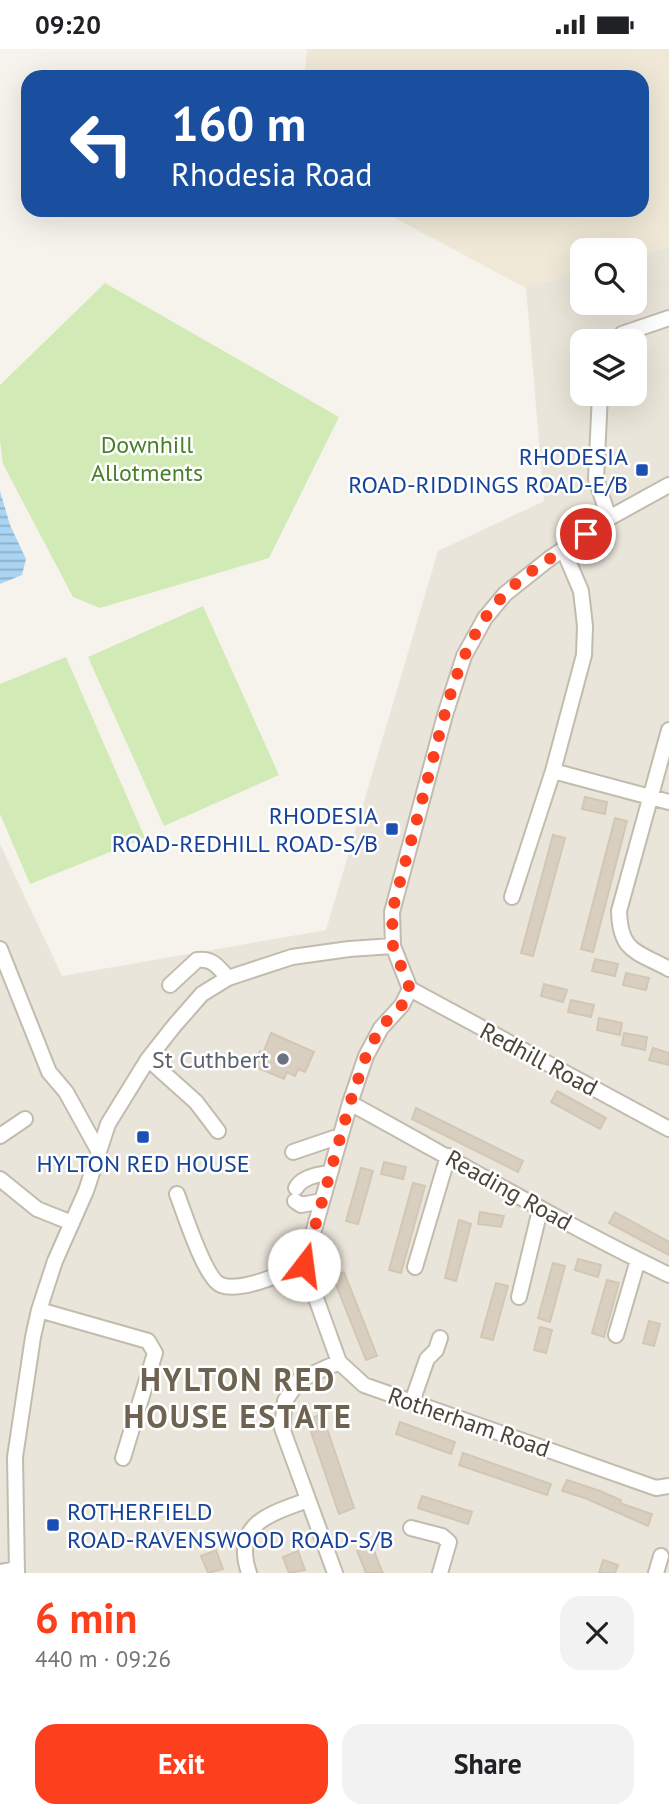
<!DOCTYPE html>
<meta charset="utf-8">
<style>
:root{--surface:#fff;--page:#f2f2f2;--text:#202124;--muted:#757577;--accent:#fc3f1d}
body{margin:0;font-family:"PT Sans",sans-serif;background:var(--page);color:var(--text);height:100vh;display:flex;flex-direction:column;font-size:26px;white-space:nowrap}
*{box-sizing:border-box;margin:0}
p{font-size:23px;color:var(--muted)}
.icon{flex:none;width:38px;height:38px;fill:none;stroke:currentColor;stroke-width:2;stroke-linecap:round;stroke-linejoin:round}
.map{position:relative;height:1524px;overflow:hidden}
.drawer{display:flex;flex-direction:column;background:var(--surface);flex:1}
.drawer>*{flex:none}
.top-card{position:absolute;left:21px;top:21px;width:628px;height:147px;border-radius:21px;box-shadow:0 7px 28px #0002;background:#1a4fa0;color:#fff;overflow:hidden}
.tools{position:absolute;left:570px;top:189px;display:grid;gap:14px}
.tools a{display:grid;place-items:center;width:77px;height:77px;border-radius:14px;background:var(--surface);box-shadow:0 7px 28px #0002;font-size:35px}
.pin{position:absolute;display:grid;place-items:center;width:60px;height:60px;color:#fff;margin:-30px;border:4px solid #fff;border-radius:50%;box-shadow:0 2px 7px #0007}
.me{position:absolute;width:77px;margin:-38px;rotate:15deg;stroke-linejoin:round;filter:drop-shadow(0 0 5px #0008)}
.turn{display:flex;align-items:center;gap:24px;height:147px;padding:0 35px;font-size:32px}
.turn .icon{width:91px;height:91px;stroke-width:2.5}
.turn b{display:block;font-size:49px;line-height:60px}
.round{display:grid;place-items:center;flex:none;width:74px;height:74px;border-radius:21px;background:var(--page)}
.summary{display:flex;align-items:center;justify-content:space-between;height:119px;padding:0 35px}
h1{font-size:42px;font-weight:700;line-height:52px;color:var(--accent)}
.button{display:flex;gap:14px;margin-top:auto;padding:14px 35px}
.button a{flex:1;height:80px;border-radius:21px;background:var(--accent);color:#fff;font-size:28px;font-weight:700;line-height:80px;text-align:center}
.button a+a{background:var(--page);color:var(--text)}
.status{display:flex;justify-content:space-between;align-items:center;height:49px;padding:0 35px;background:var(--surface);direction:ltr}
.status svg{height:19px;fill:currentColor}
.map>svg:first-child{display:block}
.residential{fill:#eae5da;fill-rule:evenodd}
.education{fill:#efe8d6}
.garden{fill:#d2eab5}
.water{fill:url(#water-rules)}
.building{fill:#d8cfc1;stroke:#d3c7b4;stroke-width:2}
.lines{fill:none;stroke-linecap:round;stroke-linejoin:round}
.minor-casing{stroke:#c2bbae;stroke-width:18}
.minor{stroke:#fff;stroke-width:14}
.route{stroke:#fc3f1d;stroke-width:12;stroke-dasharray:0 21.6}
.transit-dot{fill:#1a4fb4;stroke:#fff;stroke-width:2.5}
.worship-dot{fill:#6b7280;stroke:#fff;stroke-width:2.5}
.labels{text-anchor:middle;dominant-baseline:central;stroke-width:5;stroke-linejoin:round;paint-order:stroke}
.park-label{font-size:24px;fill:#4a7f2a;stroke:#fff}
.transit-label{font-size:24px;fill:#164399;stroke:#fff;text-anchor:end}
.worship-label{font-size:24px;fill:#5b616d;stroke:#fff;text-anchor:end}
.street-label{font-size:24px;fill:#4b4439;stroke:#fff}
.district-label{font-size:32px;font-weight:bold;letter-spacing:2px;fill:#6e6250;stroke:#fff}
</style>
<div class="status"><b>09:20</b><svg viewBox="0 0 49 12"><path d="M0 12V9h3v3zM5 12V6h3v6zM10 12V3h3v9zM15 12V0h3v12zM26 1h20v11H26zM47 4h2v5h-2z"/></svg></div>
<div class="map">
<svg width="669" height="1524" viewBox="0 0 669 1524">
<defs>
<pattern id="water-rules" width="6" height="5" patternUnits="userSpaceOnUse" patternTransform="scale(1.75)"><rect width="6" height="5" fill="#a9d4f2"/><path d="M0 2.5h6" fill="none" stroke="#8caec5"/></pattern>
</defs>
<rect width="100%" height="100%" fill="#f6f3ec"/>
<path class="residential" d="M669 198V1524H0V795L62 927 326 881 438 502 544 452 526 239 583 222V254H635V208ZM583 292H635V345H583Z"/>
<path class="education" d="M307 0H669V198L635 208V201H583V222L526 239 380 161H642V28H304Z"/>
<path class="garden" d="M105 234 339 368 269 509 100 559 73 548 3 415 0 392V336Z
M203 557 279 726 164 777 88 608Z
M66 608 145 789 30 835 0 765V635Z"/>
<path class="water" d="M0 442 10 476 26 510 22 526 0 535Z"/>
<path class="building" d="M585 748 607 753 605 765 582 760Z
M615 769 627 772 593 903 581 900Z
M553 786 565 789 533 907 521 904Z
M595 910 618 915 615 927 592 922Z
M626 924 649 929 646 941 623 936Z
M544 935 567 941 563 953 541 947Z
M571 951 594 956 591 968 568 963Z
M599 969 622 974 620 986 597 981Z
M271 984 314 1003 305 1023 298 1020 295 1027 287 1023 284 1030 253 1017 260 1002 263 1004Z
M624 984 647 988 645 1001 622 996Z
M653 999 669 1004V1016L649 1011Z
M557 1042 606 1069 600 1080 551 1053Z
M416 1059 523 1112 518 1123 412 1070Z
M384 1113 406 1118 403 1130 381 1125Z
M361 1119 373 1122 358 1175 346 1172Z
M413 1134 425 1137 401 1224 389 1221Z
M480 1163 504 1167 501 1178 478 1175Z
M615 1163 669 1193V1206L609 1174Z
M459 1171 471 1175 456 1232 445 1229Z
M578 1210 601 1216 598 1228 575 1221Z
M553 1214 565 1217 550 1273 538 1269Z
M344 1223 377 1307 366 1311 333 1228Z
M607 1231 619 1234 604 1288 592 1284Z
M496 1234 508 1237 493 1291 481 1288Z
M649 1272 660 1275 654 1297 643 1294Z
M540 1278 552 1281 546 1304 534 1301Z
M322 1365 354 1459 339 1465 307 1371Z
M400 1373 455 1393 451 1405 396 1385Z
M463 1404 551 1435 547 1446 459 1416Z
M567 1431 600 1442 621 1451 620 1454 652 1465 648 1477 585 1449 562 1442Z
M422 1447 472 1463 468 1475 418 1459Z
M372 1496 379 1515 383 1524H366L357 1502Z
M216 1501 223 1520 208 1524 201 1507Z
M298 1502 305 1521 289 1524 283 1508Z
M603 1511 618 1516 615 1524H599Z"/>
<g class="lines">
<defs>
<path id="minor" d="M617 292 622 285 669 269
M600 345 596 430 609 469
M669 681 619 862C620 903 636 902 669 920
M553 722 669 753
M512 848 553 722 584 606 585 577 581 542 564 502
M0 900 49 1023 66 1043 98 1101
M170 936 197 911C213 909 218 918 228 929
M410 940 402 956 381 979 366 1007 350 1054 304 1216 339 1313 364 1336 656 1439 669 1437
M410 940 393 897 392 863 445 666 464 607 485 569 505 545 549 510 609 469 669 436
M410 940 669 1080
M148 1010 196 1053 218 1082
M350 1054C456 1112 560 1173 669 1226
M0 1087 25 1070
M293 1103 340 1087
M0 1130 37 1160 72 1174
M296 1139C302 1128 319 1125 330 1124
M177 1145C184 1163 205 1230 221 1236 241 1244 285 1223 304 1216
M295 1152 301 1156 322 1152
M415 1218 448 1107
M519 1248 540 1161
M39 1261 148 1292 155 1304 123 1409
M616 1286 638 1211
M412 1353 427 1310 436 1301 440 1289
M411 1479 442 1487 449 1493 440 1524
M0 1523 17 1520
M17 1524 15 1408 33 1288 39 1261 55 1212 86 1142 108 1075 148 1010 174 977 202 945 228 929 292 908 349 900 393 897
M249 1524C232 1474 270 1465 308 1451
M335 1524 282 1379 285 1352 299 1331 339 1313
M656 1524 661 1507"/>
</defs>
<use href="#minor" class="minor-casing"/>
<use href="#minor" class="minor"/>
</g>
<g class="lines">
<path class="route" d="M304 1216 350 1054 366 1007 380 979 402 956 410 940 393 897 392 863C404 817 417 771 429 725 446 663 458 592 505 545 528 521 559 505 586 485"/>
</g>
<g class="transit-dot">
<rect x="635" y="414" width="14" height="14" rx="3.5"/>
<rect x="385" y="773" width="14" height="14" rx="3.5"/>
<rect x="136" y="1081" width="14" height="14" rx="3.5"/>
<rect x="46" y="1469" width="14" height="14" rx="3.5"/>
</g>
<circle class="worship-dot" cx="283" cy="1010" r="7"/>
<g class="labels">
<g class="park-label">
<text x="147" y="395">Downhill<tspan x="147" dy="28">Allotments</tspan></text>
</g>
<g class="transit-label">
<text x="628" y="407">RHODESIA<tspan x="628" dy="28">ROAD-RIDDINGS ROAD-E/B</tspan></text>
<text x="378" y="766">RHODESIA<tspan x="378" dy="28">ROAD-REDHILL ROAD-S/B</tspan></text>
<text x="143" y="1114" text-anchor="middle">HYLTON RED HOUSE</text>
<text x="67" y="1462" text-anchor="start">ROTHERFIELD<tspan x="67" dy="28">ROAD-RAVENSWOOD ROAD-S/B</tspan></text>
</g>
<g class="worship-label">
<text x="269" y="1010">St Cuthbert</text>
</g>
<g class="street-label">
<text transform="translate(539 1010) rotate(28)">Redhill Road</text>
<text transform="translate(509 1141) rotate(29)">Reading Road</text>
<text transform="translate(469 1373) rotate(19)">Rotherham Road</text>
</g>
<g class="district-label">
<text x="238" y="1330">HYLTON RED<tspan x="238" dy="37">HOUSE ESTATE</tspan></text>
</g>
</g>
</svg>
<div class="tools">
<a><svg class="icon" aria-label="search" viewBox="0 0 24 24"><circle cx="10" cy="10" r="6"/><path d="M15 15l6 6"/></svg></a>
<a><svg class="icon" aria-label="layers" viewBox="0 0 24 24"><path d="M12 4l9 5-9 5-9-5zM3 14l9 5 9-5"/></svg></a>
</div>
<div class="pin" style="left:586px;top:485px;background:#d93025"><svg class="icon" aria-label="arrive" viewBox="0 0 24 24"><path d="M6 21V4h12l-3 4 3 4H6"/></svg></div>
<svg class="me" style="left:304px;top:1216px" viewBox="-20 -20 40 40"><circle r="19" fill="#fff"/><path d="M0-13L10 11 0 6-10 11z" fill="#fc3f1d"/></svg>
<div class="top-card">
<div class="turn"><svg class="icon" aria-label="left" viewBox="0 0 24 24"><path d="M17 20v-9H6M10 6l-5 5 5 5"/></svg><div><b>160 m</b>Rhodesia Road</div></div>
</div>
</div>
<section class="drawer">
<div class="summary"><div><h1>6 min</h1><p>440 m · 09:26</p></div><a class="round"><svg class="icon" aria-label="close" viewBox="0 0 24 24"><path d="M6 6l12 12M18 6L6 18"/></svg></a></div>
<div class="button"><a>Exit</a><a>Share</a></div>
</section>
